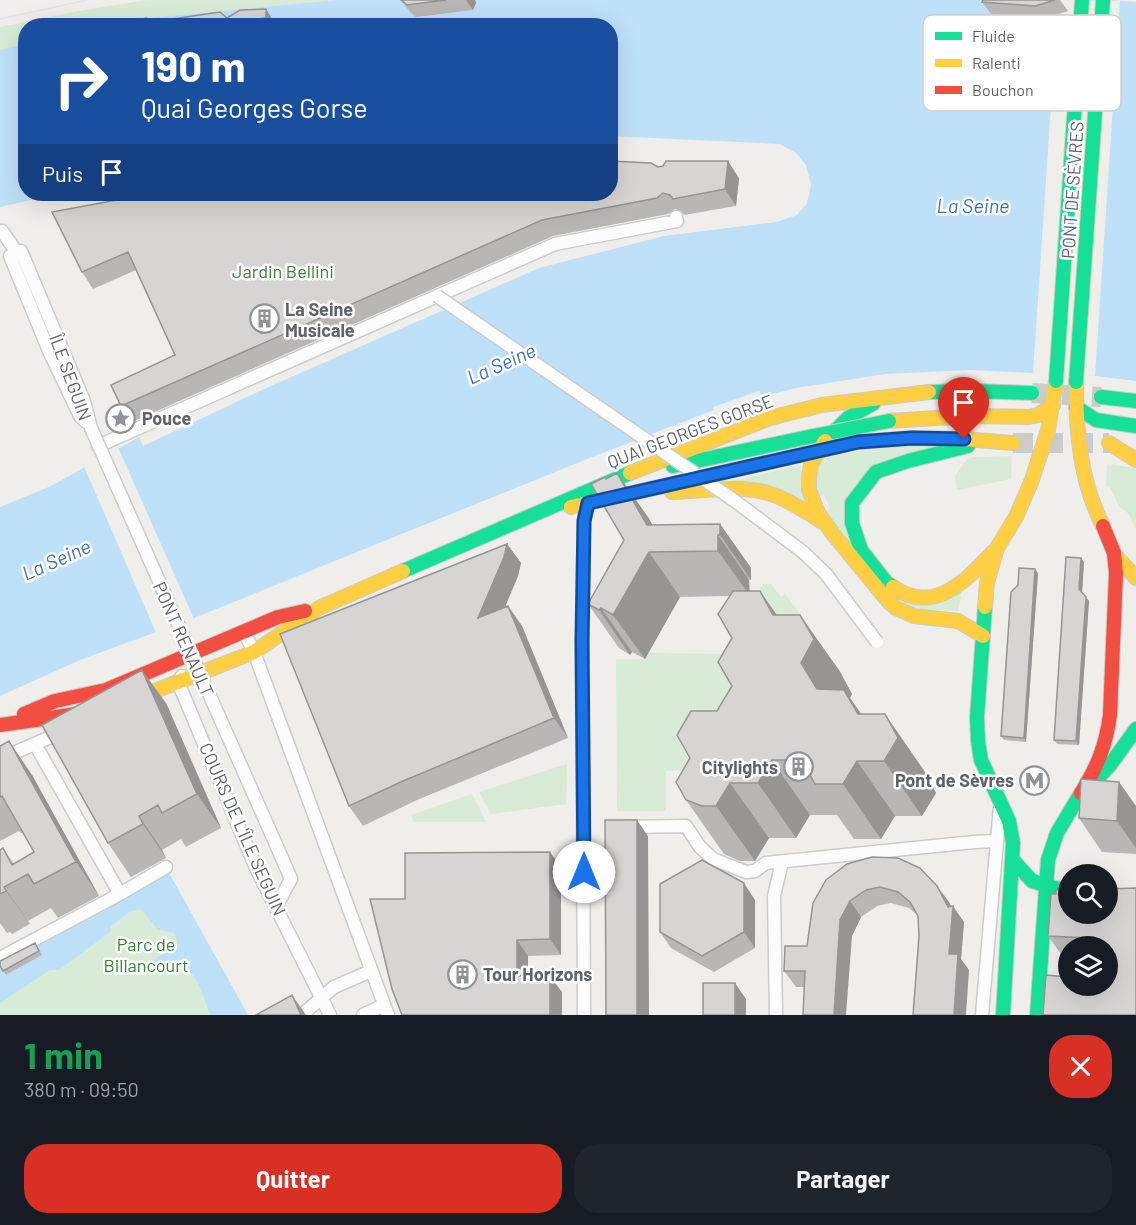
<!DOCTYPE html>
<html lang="fr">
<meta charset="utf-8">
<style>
:root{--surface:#171b24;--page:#20242c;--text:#f1f3f6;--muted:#9ea1a6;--accent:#d93025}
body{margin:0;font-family:Barlow,sans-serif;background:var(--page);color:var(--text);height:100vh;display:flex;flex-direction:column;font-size:22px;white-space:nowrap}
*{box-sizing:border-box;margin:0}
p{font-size:20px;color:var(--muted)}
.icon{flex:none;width:33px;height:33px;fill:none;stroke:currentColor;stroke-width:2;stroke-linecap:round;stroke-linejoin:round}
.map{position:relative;height:1015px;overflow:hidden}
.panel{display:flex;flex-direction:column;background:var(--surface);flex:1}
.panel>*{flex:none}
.guide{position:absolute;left:18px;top:18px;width:600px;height:183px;border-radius:24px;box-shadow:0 6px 24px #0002;background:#1a4fa0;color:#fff;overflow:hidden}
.controls{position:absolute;left:1058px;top:864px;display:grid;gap:12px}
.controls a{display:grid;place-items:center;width:60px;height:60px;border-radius:50%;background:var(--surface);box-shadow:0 6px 24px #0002;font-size:30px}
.pin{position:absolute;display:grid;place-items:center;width:51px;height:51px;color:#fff;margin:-62px -26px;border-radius:50% 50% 50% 0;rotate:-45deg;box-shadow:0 0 6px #0007}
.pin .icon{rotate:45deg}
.me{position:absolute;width:66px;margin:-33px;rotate:0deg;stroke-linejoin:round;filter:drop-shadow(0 0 4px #0008)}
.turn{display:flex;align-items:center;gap:21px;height:126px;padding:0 24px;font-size:27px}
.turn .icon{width:78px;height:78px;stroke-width:2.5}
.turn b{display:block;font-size:42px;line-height:51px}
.then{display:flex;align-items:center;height:57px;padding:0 24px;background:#0003;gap:12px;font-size:22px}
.round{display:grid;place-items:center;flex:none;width:63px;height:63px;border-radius:24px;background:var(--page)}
.summary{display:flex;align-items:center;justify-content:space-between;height:102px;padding:0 24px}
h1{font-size:36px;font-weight:700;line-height:45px;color:#1e9e55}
.button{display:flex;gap:12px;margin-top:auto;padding:12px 24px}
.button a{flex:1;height:69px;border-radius:24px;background:var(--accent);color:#fff;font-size:24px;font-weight:700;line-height:69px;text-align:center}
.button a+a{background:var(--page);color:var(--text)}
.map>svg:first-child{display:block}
.green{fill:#d8ebd6}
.water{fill:#bfe0f9}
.pier{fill:#efeeea}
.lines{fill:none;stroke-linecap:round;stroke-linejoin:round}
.primary-tunnel{stroke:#cbcbca;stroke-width:20;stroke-dasharray:20 10;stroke-linecap:butt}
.street-casing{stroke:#cbcccc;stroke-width:15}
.fast-casing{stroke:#cacacb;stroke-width:16}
.slow-casing{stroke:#cacacb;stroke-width:16}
.jam-casing{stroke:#cacacb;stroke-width:16}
.street{stroke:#fdfcfc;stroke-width:12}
.fast{stroke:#16e098;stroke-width:14}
.slow{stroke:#ffcf43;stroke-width:14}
.jam{stroke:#f24e42;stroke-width:14}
.tram{stroke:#e4e4e4;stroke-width:1.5}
.street-bridge-casing{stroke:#cbcccc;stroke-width:15;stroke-linecap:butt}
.fast-bridge-casing{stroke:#d7ceb8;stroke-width:16;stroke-linecap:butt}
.slow-bridge-casing{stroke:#d7ceb8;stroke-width:16;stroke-linecap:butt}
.street-bridge{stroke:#fdfcfc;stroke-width:12}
.fast-bridge{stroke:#16e098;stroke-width:14}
.slow-bridge{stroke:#ffcf43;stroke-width:14}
.wall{fill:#b8b7b5}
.shaded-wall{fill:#969594}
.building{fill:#d6d5d3;stroke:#969594;stroke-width:1.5}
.route-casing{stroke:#114b97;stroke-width:15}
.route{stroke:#1a73e8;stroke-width:10}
.labels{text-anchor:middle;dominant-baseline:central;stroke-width:5;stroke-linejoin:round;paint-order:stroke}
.street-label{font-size:18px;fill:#5f6368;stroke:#fff}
.park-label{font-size:18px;fill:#348238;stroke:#fff}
.poi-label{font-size:18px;font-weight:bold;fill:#5f6368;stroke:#fff;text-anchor:start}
.water-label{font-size:20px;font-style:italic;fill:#4174aa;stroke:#fff}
.key{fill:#fff;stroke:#cfd0d2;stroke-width:1.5}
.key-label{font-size:16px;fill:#5f6368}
</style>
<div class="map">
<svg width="1136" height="1015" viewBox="0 0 1136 1015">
<rect width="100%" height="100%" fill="#efeeea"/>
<path class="green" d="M147 0H337L147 18 111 25 26 26 25 44 0 50V27L79 11Z
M945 442V448C920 453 887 455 867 473 845 492 842 523 855 548 859 556 866 563 872 570 883 585 895 598 914 602 932 605 947 598 962 591L958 611C941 610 922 611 906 605 877 595 845 539 826 513L830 508 824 495 817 497 814 481 818 464 825 459 841 453Z
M1012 456 1011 479 957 490 955 476 967 459 974 457Z
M1107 464 1136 468V530L1129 514 1119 506 1111 489 1106 486Z
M801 465 806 507 720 484Z
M763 584H771L781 597 785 594 810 627 729 766 666 771V811H617L616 659H644L648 653 723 654Z
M567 764 566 804 491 814 479 792Z
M472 794 486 822H414L411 815Z
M169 873 248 1015H0V966Z"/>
<path class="water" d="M337 0H1108L1136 2V381L1095 376 970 370 885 374 796 388 761 397 759 391 713 407 714 410 592 457 194 618 80 660 0 696V507L51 486 139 437 143 446 264 389 539 268 664 236 777 222 797 215 807 203 811 185 806 165 796 153 780 144 611 136 610 26 111 25 147 18Z
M25 44 26 194H57L0 207V50Z
M169 873 248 1015H210C204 998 193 958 170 961 163 962 155 968 149 971L147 965 177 943 175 933 157 929 142 910 131 911 111 926 110 932 59 970H50L0 1003V966Z"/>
<path class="pier" d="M1058 0 1120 1 1095 376 1033 374Z
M117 445 195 621 157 635 83 464Z"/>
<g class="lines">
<path class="primary-tunnel" d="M1032 393 1101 397
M1013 443H1109"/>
<defs>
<path id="street" d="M2 231 17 253 21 251 84 401 91 428
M17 253 10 256 49 351 80 416 86 422
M98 446 555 244 677 221 676 217
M244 632 254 652 388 1015
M182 676 178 682 256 868 330 1015
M35 744 120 894
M0 759 62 732
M625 827 686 826 700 847 713 859 746 872 755 871 766 863 974 842 995 841
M276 907 291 879 278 849
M0 958 120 894 166 867
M302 1015 334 987 371 971
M363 1015 384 1005
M584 1015 582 641 584 521 588 503
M776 1015 774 896 782 862
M982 1015 1000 806"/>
<path id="fast" d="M929 392 972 391 1032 393
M1101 397 1136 401
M1076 407 1096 420 1136 426
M827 439 848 418 874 403
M673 466 813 436
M403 571 630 473
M893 587 886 582 861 550 852 523V503L876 472 908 461 968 446
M985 607 977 717 978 741 981 760 1009 821 1013 843 1003 1015
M1096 780 1110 765 1136 729
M1013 860 1032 881 1068 892
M1037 1015 1048 860 1057 833 1081 793"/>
<path id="slow" d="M1076 382C1076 431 1080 481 1103 526
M889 421 968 416 1029 417 1038 415 1053 405
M1109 443 1136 460
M811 464 809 477V490L818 513 833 534 888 601 896 608 914 616 958 621 983 636
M630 473 770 418 822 405 929 392
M672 492C704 491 740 484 771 494 789 500 805 511 821 521
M571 507 858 442 912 438 964 439 1013 443
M1115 555 1136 578
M893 587C934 616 967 580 993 552
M985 607 987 583 997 548 1016 517 1032 480 1048 430 1056 381
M132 700 254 652 319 608 403 571"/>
<path id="jam" d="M24 714 55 701 106 690 278 617 305 611
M0 725 84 713
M1081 793C1097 768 1106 745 1110 715L1116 573 1114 553 1103 526"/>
</defs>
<use href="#street" class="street-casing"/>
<use href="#fast" class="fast-casing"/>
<use href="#slow" class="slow-casing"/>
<use href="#jam" class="jam-casing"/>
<use href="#street" class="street"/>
<use href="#fast" class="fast"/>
<use href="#slow" class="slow"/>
<use href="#jam" class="jam"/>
<path class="tram" d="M0 19 87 0"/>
<defs>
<path id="street-bridge" d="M437 296 735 501 803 552 826 574 877 642
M91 428 278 849"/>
<path id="fast-bridge" d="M1056 381 1082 0
M1076 382 1103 0
M813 436 889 421"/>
<path id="slow-bridge" d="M811 464 825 441"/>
</defs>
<use href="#street-bridge" class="street-bridge-casing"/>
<use href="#fast-bridge" class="fast-bridge-casing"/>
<use href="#slow-bridge" class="slow-bridge-casing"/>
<use href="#street-bridge" class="street-bridge"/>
<use href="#fast-bridge" class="fast-bridge"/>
<use href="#slow-bridge" class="slow-bridge"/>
</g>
<path class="wall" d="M401 0H475L476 3 473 10 416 17 410 12Z
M983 0H1060L1068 11 1043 19 991 14 982 2Z
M266 9 271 17 272 26H167L227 18Z
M658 167 739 178 736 206 684 215 681 211 675 209 668 214 553 236 132 422 121 406 175 355 136 270 93 289 82 272 52 212Z
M606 479 648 517 652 525 720 524 751 568V580H749V591H760L777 615 839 670 852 694 850 698 861 714 923 769 936 793 922 816H895L881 839H854L837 815H810L796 838H769L755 861H740L724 854 686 800 717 711 732 686V638L729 596 680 597 645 659 632 652 630 655 619 648 588 604 624 540Z
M507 544 521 563 518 576 505 607 508 606 522 626 568 738 417 800 363 826 349 806Z
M1084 562 1082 593 1089 601 1079 745 1057 744 1054 740Z
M1038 573 1026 742 1004 740 1001 736 1018 585Z
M166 703 221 828 186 847 181 839 162 850 166 858 131 877 108 843Z
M0 746 32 775 99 896 58 918 51 908 28 921 30 924 12 934 10 932 7 933 0 923V850L3 848 14 864 34 852 23 832 21 833 19 831 0 841Z
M1136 806V854L1102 852 1079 818Z
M550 852 561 868V955L528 956V976L562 992V1015H402L405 899Z
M847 864 949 902 951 906 964 922 961 959 969 970 919 936 918 916 917 915 909 908 891 903 877 906 861 917 852 936 804 987H796L784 971 807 946Z
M1136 888V1015H1043L1046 975 1068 977V986H1107V946H1068V964L1048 936 1051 894H1056V890H1068V914H1107V889Z
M755 900V948L714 972 671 948 660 932Z
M38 947 42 955 6 975 0 966Z"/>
<path class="shaded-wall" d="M466 0H475L476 3 473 10Z
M266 9 271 17 272 26 266 18Z
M146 18 151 26H142Z
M728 161 739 178 736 206 725 189Z
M617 473 648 517 668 552 647 525Z
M720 524 751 568V580L720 535Z
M718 535 749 580 750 596 718 551Z
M507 544 521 563 518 576 492 638 478 618Z
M649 552 680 597 645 659 613 615Z
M1081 558 1084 562 1082 593 1079 589Z
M1035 569 1038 573 1026 742 1024 738Z
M760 591 798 646 800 615 839 670 852 694 850 698 883 745 885 714 923 769 936 793 922 816 884 761 817 689Z
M1086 597 1089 601 1079 745 1076 741Z
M508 606 522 626 568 738 554 718Z
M601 608 632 652 630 655 599 610Z
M142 670 166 703 221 828 197 794Z
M9 741 32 775 99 896 76 862Z
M772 760 810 815 796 838 758 783Z
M857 761 895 816 881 839 843 784Z
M1119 782 1136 806V848L1117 821Z
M730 783 769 838 755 861 716 806Z
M139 816 162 850 166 858 143 824Z
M637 820 648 836 649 1015H637Z
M550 852 561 868V955L550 939Z
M744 883 755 900V948L744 932Z
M937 886 949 902 952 909 953 906 964 922 961 959 969 970 966 1015H954L949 954 948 907Z
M4 887 28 921 30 924 6 891Z
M850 901 861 917 852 936 846 1015H834L840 920Z
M517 940 528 956V992L517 976Z
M550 976 562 992V1015H550Z
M735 983 746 999V1015H735Z
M292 995 306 1015H301Z"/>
<path class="building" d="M401 0H446L407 5Z
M983 0H1055L1035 6 982 2Z
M266 9V18L198 26H167L166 20 220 12 227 18 240 10Z
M146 18 142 26H112Z
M610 161 651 163 658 167 663 166 666 161H728L725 189 673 199 670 195 663 193 657 198 542 220 121 406 111 385 175 355 128 252 82 272 52 212 149 194H610Z
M617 473 647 525 720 524V535H718V551L649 552 613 615 601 608 599 610 588 604 624 540 591 484 605 477 606 479Z
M507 544 504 557 478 618 508 606 554 718 403 781 349 806 280 634Z
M1066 557 1081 558 1079 589 1086 597 1076 741 1054 740Z
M1019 568 1035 569 1024 738 1001 736 1011 592 1018 585Z
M733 591H760L773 615H800L814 639 801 663 817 689 844 690 858 714H885L898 738 884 761H857L843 784H815L802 760H772L758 783H730L716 806H702L686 800 676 782 690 758 677 735 691 711H717L732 686 718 662 732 638 718 614Z
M142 670 197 794 162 813 158 805 139 816 143 824 108 843 42 725Z
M9 741 76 862 34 884 28 874 4 887 6 891 0 894V850L3 848 12 865 34 852 2 796 0 797V746Z
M1081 779 1119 782 1117 821 1079 818Z
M605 820H637V1015H606Z
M550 852V939L517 940V976H550V1015H402L392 989 370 899H405V853Z
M872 857 898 858 920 868 937 886 948 907 953 906 949 954H958L954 1015H913L919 936 918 916 910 902 898 892 880 887 866 890 850 901 840 920 834 1015H803L805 971H784L785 946H807L813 903 826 880 847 864Z
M702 860 744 883V932L702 956 660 932V884Z
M1136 888V1015H1043L1046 975 1068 977V986H1107V946H1090V938L1048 936 1051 894H1056V890H1068V914H1107V889Z
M35 943 39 951 3 971 0 966V961Z
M703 983H735V1015H703Z
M292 995 301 1015H256Z"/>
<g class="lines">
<defs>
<path id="route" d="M584 872 582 641 584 521 588 503 858 442 912 438 964 439"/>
</defs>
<use href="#route" class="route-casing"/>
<use href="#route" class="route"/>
</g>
<defs>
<symbol id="building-ring" viewBox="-11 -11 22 22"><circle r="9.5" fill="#fff" stroke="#919496" stroke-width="1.5"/><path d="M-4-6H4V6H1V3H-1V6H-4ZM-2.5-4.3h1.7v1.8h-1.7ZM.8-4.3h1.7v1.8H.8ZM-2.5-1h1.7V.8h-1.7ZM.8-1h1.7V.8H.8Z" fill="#919496"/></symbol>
<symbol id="sight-ring" viewBox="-11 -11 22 22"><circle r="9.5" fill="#fff" stroke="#919496" stroke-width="1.5"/><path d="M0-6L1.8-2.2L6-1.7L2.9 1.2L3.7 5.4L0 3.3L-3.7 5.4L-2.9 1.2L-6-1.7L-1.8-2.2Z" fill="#919496"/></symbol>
<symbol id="metro-ring" viewBox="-11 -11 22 22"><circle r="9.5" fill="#fff" stroke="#919496" stroke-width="1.5"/><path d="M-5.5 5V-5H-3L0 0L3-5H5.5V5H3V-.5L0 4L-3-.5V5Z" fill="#919496"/></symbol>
</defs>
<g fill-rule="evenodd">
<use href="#building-ring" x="248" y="302" width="33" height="33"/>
<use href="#sight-ring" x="104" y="402" width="33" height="33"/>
<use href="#building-ring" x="782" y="750" width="33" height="33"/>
<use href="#metro-ring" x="1018" y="764" width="33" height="33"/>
<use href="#building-ring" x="446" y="958" width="33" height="33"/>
</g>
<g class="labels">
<g class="street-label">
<text transform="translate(1072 190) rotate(-86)">PONT DE SÈVRES</text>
<text transform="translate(71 377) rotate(70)">ÎLE SEGUIN</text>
<text transform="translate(690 431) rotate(-21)">QUAI GEORGES GORSE</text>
<text transform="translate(184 639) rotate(66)">PONT RENAULT</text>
<text transform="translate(243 829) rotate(66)">COURS DE L'ÎLE SEGUIN</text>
</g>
<g class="park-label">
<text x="283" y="271">Jardin Bellini</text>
<text x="146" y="944">Parc de<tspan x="146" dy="21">Billancourt</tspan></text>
</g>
<g class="poi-label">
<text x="285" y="309">La Seine<tspan x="285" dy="21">Musicale</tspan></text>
<text x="142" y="418">Pouce</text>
<text x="778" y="767" text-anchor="end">Citylights</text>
<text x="1014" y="780" text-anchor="end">Pont de Sèvres</text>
<text x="483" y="974">Tour Horizons</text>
</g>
<g class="water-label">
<text x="973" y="205">La Seine</text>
<text transform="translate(501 363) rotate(-24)">La Seine</text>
<text transform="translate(56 559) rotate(-24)">La Seine</text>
</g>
</g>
<rect x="923" y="15" width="198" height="96" rx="9" class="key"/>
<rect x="935" y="32" width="27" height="8" fill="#16e098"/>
<rect x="935" y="59" width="27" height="8" fill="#ffcf43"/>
<rect x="935" y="86" width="27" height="8" fill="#f24e42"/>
<g class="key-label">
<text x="972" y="42">Fluide</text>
<text x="972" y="69">Ralenti</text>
<text x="972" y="96">Bouchon</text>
</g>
</svg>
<div class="controls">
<a><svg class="icon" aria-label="search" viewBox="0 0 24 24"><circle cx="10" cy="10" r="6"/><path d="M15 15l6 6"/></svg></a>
<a><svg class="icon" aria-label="layers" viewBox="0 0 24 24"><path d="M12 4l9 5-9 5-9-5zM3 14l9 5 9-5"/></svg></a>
</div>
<div class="pin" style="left:964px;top:439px;background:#d93025"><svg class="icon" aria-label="arrive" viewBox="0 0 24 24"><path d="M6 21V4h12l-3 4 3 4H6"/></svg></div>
<svg class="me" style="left:584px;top:872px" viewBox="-20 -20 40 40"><circle r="19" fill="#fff"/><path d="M0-13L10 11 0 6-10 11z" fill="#1a73e8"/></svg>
<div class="guide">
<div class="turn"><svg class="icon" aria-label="right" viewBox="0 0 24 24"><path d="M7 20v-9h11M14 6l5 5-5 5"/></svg><div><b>190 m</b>Quai Georges Gorse</div></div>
<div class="then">Puis<svg class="icon" aria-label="arrive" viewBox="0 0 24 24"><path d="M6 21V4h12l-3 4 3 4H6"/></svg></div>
</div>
</div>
<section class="panel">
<div class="summary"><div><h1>1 min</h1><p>380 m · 09:50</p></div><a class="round" style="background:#d93025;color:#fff"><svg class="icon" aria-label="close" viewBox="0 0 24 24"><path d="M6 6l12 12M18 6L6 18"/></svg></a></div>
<div class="button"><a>Quitter</a><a>Partager</a></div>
</section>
